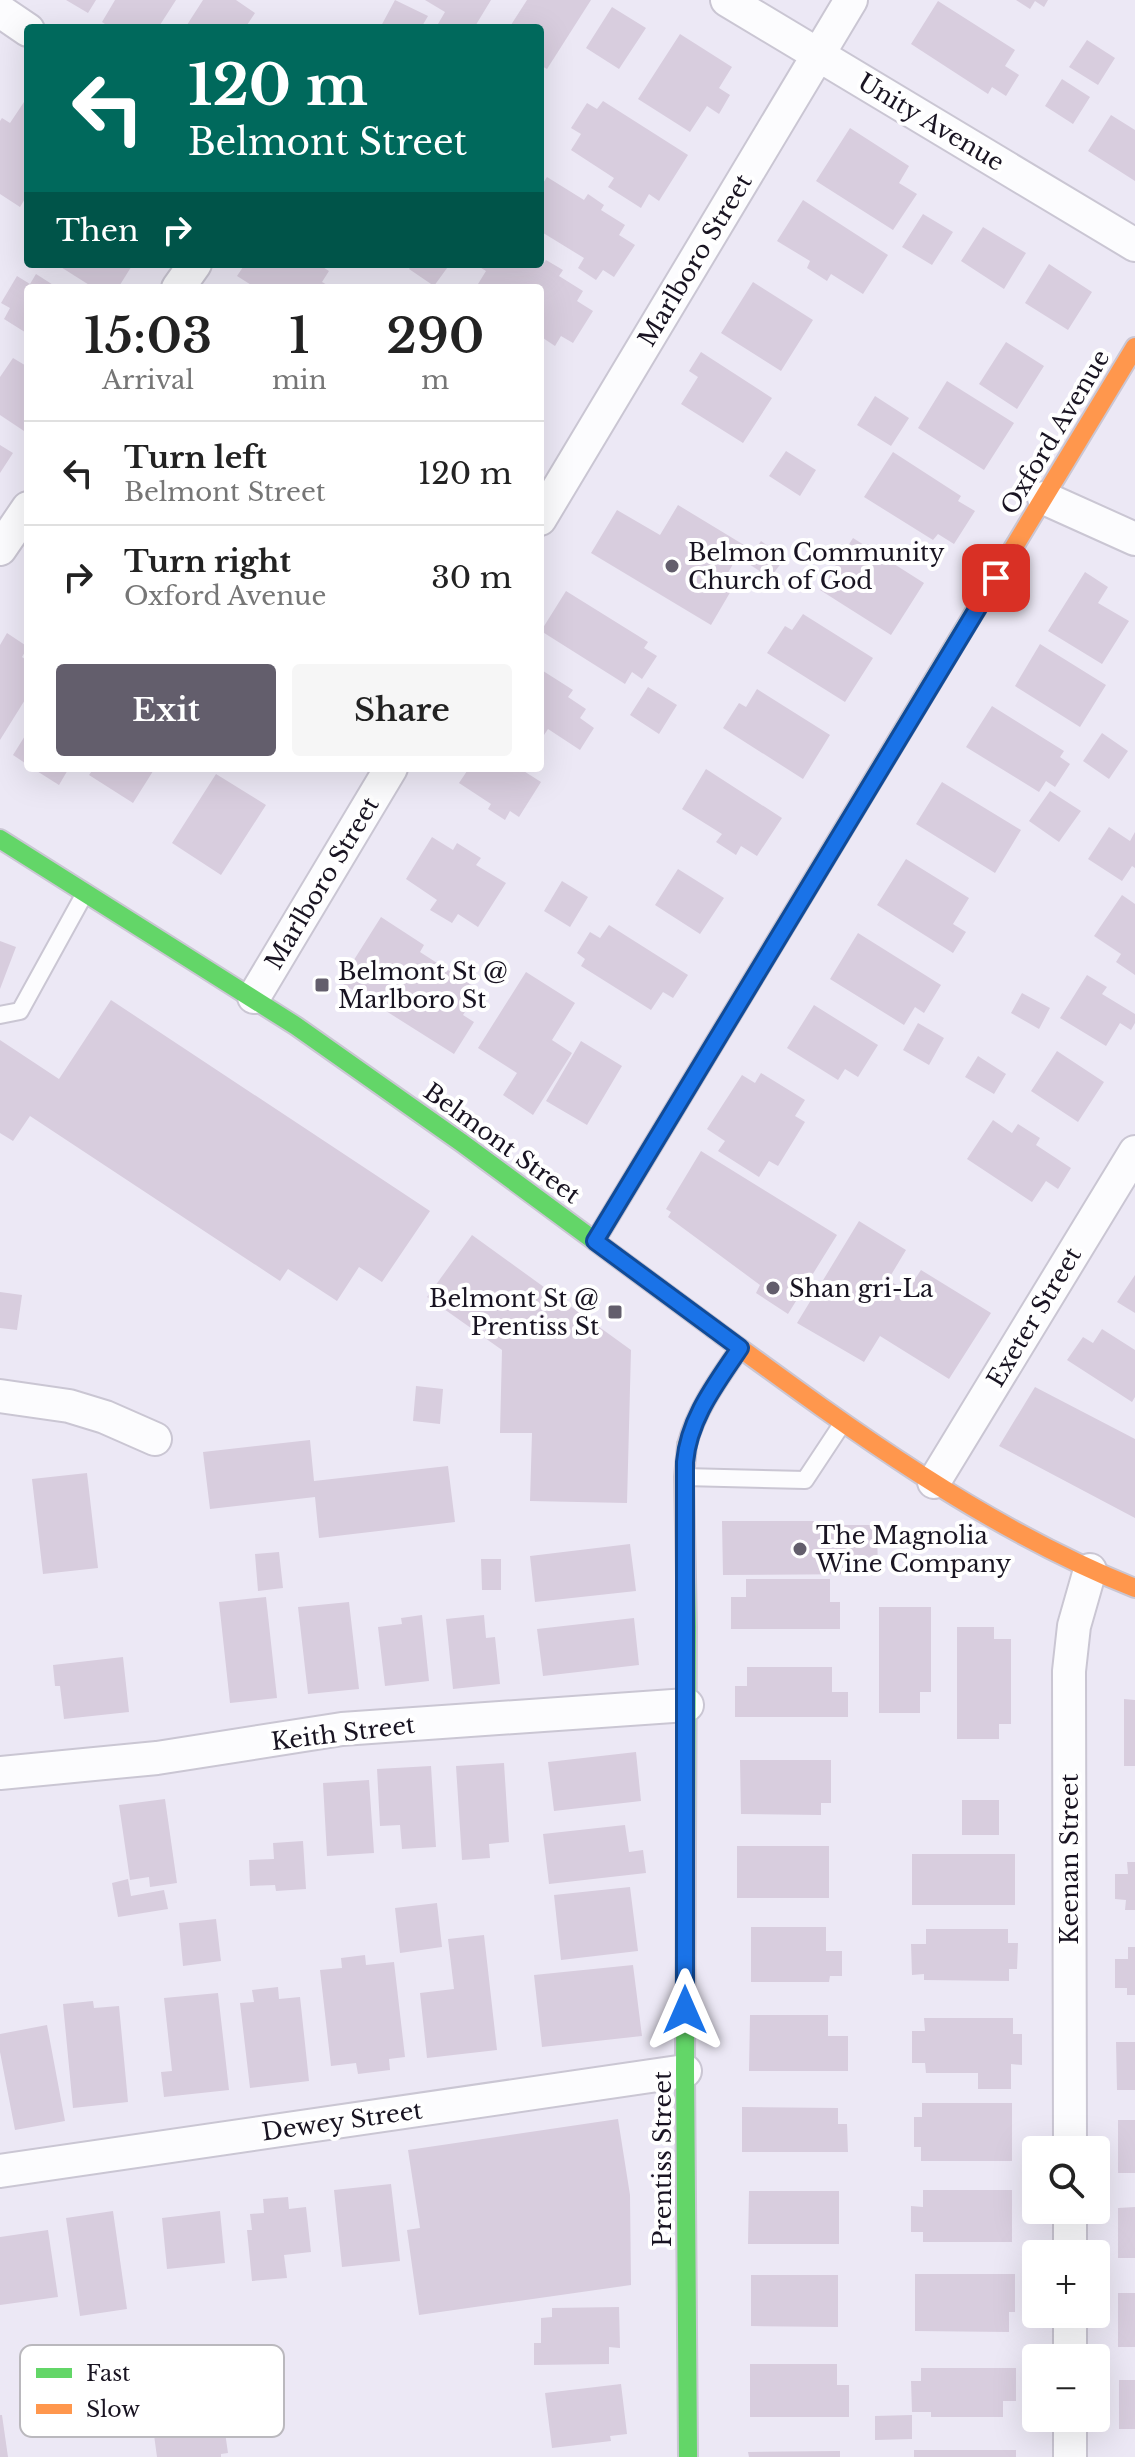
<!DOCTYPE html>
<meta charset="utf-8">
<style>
:root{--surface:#fff;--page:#f6f6f6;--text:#222;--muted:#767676;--line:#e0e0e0;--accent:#635e6c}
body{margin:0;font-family:"Libre Baskerville",serif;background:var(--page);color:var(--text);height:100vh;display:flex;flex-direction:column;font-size:30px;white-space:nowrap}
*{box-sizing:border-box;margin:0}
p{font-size:26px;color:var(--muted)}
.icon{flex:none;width:44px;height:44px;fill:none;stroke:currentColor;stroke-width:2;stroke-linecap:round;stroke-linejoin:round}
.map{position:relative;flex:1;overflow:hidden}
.sheet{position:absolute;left:24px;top:284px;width:520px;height:488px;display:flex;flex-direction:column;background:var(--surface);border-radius:8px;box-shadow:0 8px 32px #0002}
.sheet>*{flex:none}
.guide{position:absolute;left:24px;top:24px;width:520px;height:244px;border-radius:8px;box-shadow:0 8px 32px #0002;background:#00695c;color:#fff;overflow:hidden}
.buttons{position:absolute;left:1022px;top:2136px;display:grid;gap:16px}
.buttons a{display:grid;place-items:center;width:88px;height:88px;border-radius:8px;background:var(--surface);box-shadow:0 8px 32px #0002;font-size:40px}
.pin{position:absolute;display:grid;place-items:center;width:68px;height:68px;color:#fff;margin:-34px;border-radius:16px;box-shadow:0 4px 12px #0006}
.me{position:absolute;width:88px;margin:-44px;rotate:0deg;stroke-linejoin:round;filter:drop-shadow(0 0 6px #0008)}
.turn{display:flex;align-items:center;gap:28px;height:168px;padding:0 32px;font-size:36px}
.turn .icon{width:104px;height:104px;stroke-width:2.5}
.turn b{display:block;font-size:56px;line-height:68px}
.then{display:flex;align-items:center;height:76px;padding:0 32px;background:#0003;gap:16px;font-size:30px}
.eta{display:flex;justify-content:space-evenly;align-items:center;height:136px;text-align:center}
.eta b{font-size:48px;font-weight:600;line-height:56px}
.button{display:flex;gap:16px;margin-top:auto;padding:16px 32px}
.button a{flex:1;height:92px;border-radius:8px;background:var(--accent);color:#fff;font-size:32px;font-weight:600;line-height:92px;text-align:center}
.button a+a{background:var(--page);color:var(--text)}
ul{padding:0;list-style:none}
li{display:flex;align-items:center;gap:24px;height:104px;padding:0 32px;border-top:2px solid var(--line)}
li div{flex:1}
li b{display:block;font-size:30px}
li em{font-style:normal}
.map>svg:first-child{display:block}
.building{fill:#d8cdde}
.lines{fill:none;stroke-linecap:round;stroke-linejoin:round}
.lane-casing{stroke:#cac6d3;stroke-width:20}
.street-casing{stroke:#cac6d3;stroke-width:36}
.fast-casing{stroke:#cac6d3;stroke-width:22}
.slow-casing{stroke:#cac6d3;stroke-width:22}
.lane{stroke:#fcfcfe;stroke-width:16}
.street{stroke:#fcfcfe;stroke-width:32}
.fast{stroke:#63d668;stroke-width:18}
.slow{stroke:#ff974d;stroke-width:18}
.route-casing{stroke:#114b97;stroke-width:20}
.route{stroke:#1a73e8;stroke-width:14}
.poi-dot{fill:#635e6c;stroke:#fff;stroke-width:3}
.labels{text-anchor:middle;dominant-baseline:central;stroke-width:8;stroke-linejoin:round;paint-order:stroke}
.street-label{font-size:24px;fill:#191422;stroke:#fff}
.poi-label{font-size:24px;fill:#191422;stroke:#fff;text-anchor:start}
.key{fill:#fff;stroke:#bab8bd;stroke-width:2}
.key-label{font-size:22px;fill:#191422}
</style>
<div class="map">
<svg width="1135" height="2457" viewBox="0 0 1135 2457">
<rect width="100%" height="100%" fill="#ece8f5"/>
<path class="building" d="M66 0H96L88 13Z
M115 0H176L158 28H111L102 22Z
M203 0H236L255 13 245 28H185Z
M395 0 428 16 421 28H380Z
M425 0H491L474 28 464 26 462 28H444L438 24 445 12Z
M527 0H591L547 69 540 65V28H509Z
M1016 0H1048L1044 7 1035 1 1030 9Z
M938 1 1015 50 1005 66 1019 75 1006 96 992 87 988 94 911 44Z
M612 7 646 28 619 69 586 48Z
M680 34 732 67 719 88 730 95 719 114 707 106 690 132 638 99Z
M1087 40 1115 58 1098 85 1069 67Z
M1062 79 1090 97 1073 124 1045 106Z
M603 101 688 155 659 201 649 194 641 208 608 187 614 178 571 150 581 134 571 128 587 103 597 109Z
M24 102 28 104V194L20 207 0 194V121L2 118 10 123Z
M1111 115 1135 130V181L1088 151Z
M850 128 909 166 899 183 917 194 893 230 816 181Z
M547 177 584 200 588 194 604 205 601 210 625 225 619 235 635 245 614 277 603 270 596 280 578 268 584 258 540 231V188Z
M803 200 888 255 863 294 831 274 827 281 807 268 810 261 777 241Z
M923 214 953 232 932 265 902 247Z
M983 227 1026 253 1004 289 961 261Z
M546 260 563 270 559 276 583 291 577 301 593 311 573 343 561 336 555 346 540 336V288H484L478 284 486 271 478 266 480 264H539L542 266Z
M56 264H133L118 288H94Z
M245 264H318L329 271 322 282 329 286 327 288H256L237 276Z
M413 264H450L434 286 409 269Z
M1049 264 1092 292 1068 330 1025 303Z
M36 274 58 288H28V334L4 319 10 308 1 303 17 276 30 284Z
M753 282 813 320 781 371 721 333Z
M1006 342 1044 366 1017 409 979 384Z
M701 352 772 398 743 443 681 404 698 377 689 371Z
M13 358 28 367 27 433 0 415V377Z
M947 381 1014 423 984 470 918 428Z
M875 396 909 418 891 446 857 425Z
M0 445 13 453 0 473Z
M786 451 816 470 800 496 769 476Z
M893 452 961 496 958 501 975 511 954 544 938 534 933 540 864 497Z
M678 505 744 545 725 578 735 584 711 625 591 553 617 510 660 535Z
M853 538 924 583 891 635 820 590Z
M761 541 785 558 770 578 746 562Z
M1085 572 1108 587 1098 603 1129 621 1102 664 1048 631Z
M566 591 648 642 644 648 657 656 642 679 632 672 625 684 541 631Z
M803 614 873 658 845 702 767 653 785 626 792 630Z
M7 633 28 647 22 657 28 661V695L0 740V645Z
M1040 644 1106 685 1080 727 1015 686Z
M540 669 573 690 568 697 586 709 580 718 594 728 580 750 548 729 542 738 540 737Z
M648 687 677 705 659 734 630 715Z
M757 689 830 735 803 779 723 728 739 703 746 707Z
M992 706 1064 751 1060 757 1070 764 1055 787 1046 781 1039 792 966 747Z
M28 731V765L13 755Z
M1102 733 1128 751 1109 779 1083 761Z
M32 768H69L59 785Z
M94 768H155L133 803 89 775Z
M469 768H519L541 782 519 817 510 811 505 820 488 809 491 804 459 783Z
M706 769 782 818 757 856 741 846 736 855 716 842 722 834 682 809Z
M216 774 266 805 221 875 172 843Z
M942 782 1021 830 995 873 916 824Z
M1050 791 1081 811 1059 842 1029 821Z
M1109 827 1130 841 1135 832V868L1132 866 1122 881 1088 859Z
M432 837 453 850 457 843 481 858 476 865 506 883 478 927 458 914 452 923 430 910 437 900 406 879Z
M906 859 969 898 953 924 966 932 953 953 877 905Z
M678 869 724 898 700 934 655 905Z
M562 881 588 897 570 927 544 911Z
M1122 895 1135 904V975L1116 962 1121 954 1094 936Z
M381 917 424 945 420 952 479 990 463 1015 474 1022 454 1054 340 982Z
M609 925 688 975 673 998 663 992 651 1010 581 966 585 959 577 953 590 932 600 938Z
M858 933 941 985 924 1013 915 1007 904 1025 830 979Z
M0 941 16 947 0 989Z
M526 972 575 1003 552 1040 572 1053 533 1115 503 1095 517 1073 478 1048Z
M1087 975 1107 987 1102 994 1135 1014V1023L1131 1030 1120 1023 1106 1046 1060 1018Z
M1022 993 1050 1008 1039 1029 1011 1013Z
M111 1000 430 1211 382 1282 359 1267 337 1301 288 1269 280 1281 30 1116 13 1141 0 1133V1040L59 1079Z
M814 1005 878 1045 858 1077 845 1069 838 1080 787 1048Z
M918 1023 944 1038 929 1065 903 1050Z
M581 1041 622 1066 587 1125 546 1101Z
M1057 1051 1104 1082 1078 1122 1031 1091Z
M978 1056 1006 1074 994 1094 965 1077Z
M761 1073 805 1100 795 1116 805 1122 778 1166 769 1161 759 1177 718 1151 725 1141 707 1129 742 1075 755 1083Z
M993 1120 1012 1133 1018 1124 1040 1138 1036 1145 1071 1168 1058 1189 1046 1181 1032 1202 967 1159Z
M701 1151 837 1235 788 1314 756 1293 760 1285 668 1217 671 1212 666 1209Z
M859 1221 906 1250 888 1280 907 1291 921 1270 991 1313 949 1379 880 1336 864 1362 797 1323Z
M472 1235 631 1350 627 1503 530 1501 532 1433H500L502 1350 427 1297Z
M1135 1275V1313L1117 1302Z
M0 1292 22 1295 17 1330 0 1328Z
M1102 1329 1135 1350V1397L1132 1402 1067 1360 1083 1337 1093 1343Z
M416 1386 443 1389 440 1424 413 1421Z
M1035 1387 1135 1439V1518L999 1446Z
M310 1440 314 1481 448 1466 455 1522 319 1538 315 1497 210 1509 203 1452Z
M87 1473 98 1568 43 1574 32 1479Z
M722 1521H814V1525H877L878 1574 723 1575Z
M630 1544 636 1591 535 1602 530 1556Z
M279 1552 283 1588 258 1591 255 1554Z
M481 1559H501V1590H482Z
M746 1579H830V1602H840V1629H731V1597H746Z
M266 1597 277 1698 230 1703 219 1602Z
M349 1602 359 1689 308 1694 298 1607Z
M879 1607H931V1692H920V1713H879Z
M422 1615 429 1681 385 1686 378 1627 402 1624 401 1618Z
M484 1615 486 1638 495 1637 500 1684 453 1689 446 1619Z
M634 1618 639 1665 543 1676 537 1629Z
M957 1627H994V1639H1011V1724H999V1739H957Z
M123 1657 129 1712 64 1719 60 1686H55L53 1665Z
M747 1667H832V1692H848V1717H735V1686H747Z
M1124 1699 1135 1700V1766H1124Z
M636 1752 641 1801 554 1811 548 1762Z
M740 1760H831V1803H821V1815L741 1814Z
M504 1763 509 1842 489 1844 490 1858 462 1860 456 1766Z
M431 1766 436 1847 402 1849 400 1825 380 1826 377 1769Z
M369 1780 374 1853 327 1856 323 1783Z
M165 1799 177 1883 150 1887 149 1877 130 1880 119 1805Z
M962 1800H999V1835H962Z
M625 1825 629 1852 643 1850 646 1873 549 1884 543 1834Z
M303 1841 306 1889 276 1891 275 1885 250 1886 249 1860 274 1859 273 1843Z
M737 1846H829V1898H737Z
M912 1854H1015V1905H912Z
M1127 1862H1135V1910H1125L1126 1900 1115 1899V1874H1128Z
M128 1879 131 1896 164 1890 168 1909 118 1917 112 1883Z
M630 1887 638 1951 561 1960 554 1895Z
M437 1903 442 1947 400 1953 395 1908Z
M216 1919 221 1961 183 1966 179 1923Z
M751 1927H826V1951H842V1976H830L829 1982H751Z
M926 1929H1008V1943H1018L1017 1969H1009V1981L924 1980V1974L912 1975 911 1944H926Z
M484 1935 497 2050 427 2058 420 1993 454 1989 448 1939Z
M1128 1947H1135V1995H1127V1988H1115V1959H1128Z
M365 1955 366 1965 394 1962 405 2057 389 2059 390 2070 358 2074 356 2063 331 2066 320 1970 342 1968 341 1958Z
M633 1965 642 2036 542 2047 534 1975Z
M278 1987 279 1999 300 1997 309 2081 250 2088 240 2003 254 2002 252 1990Z
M218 1993 229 2090 164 2097 161 2072 172 2071 164 1998Z
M93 2001 94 2008 119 2006 128 2102 73 2108 63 2004Z
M750 2015H828V2036H848V2071H749Z
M924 2018H1013V2034H1022V2065L1011 2064V2089H978V2073H926L925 2063H912V2031H925Z
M47 2025 65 2121 15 2130 0 2052V2034Z
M1116 2042H1135V2090H1117Z
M922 2103H1012V2161H921V2147H914V2117H922Z
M742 2107 838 2108V2124H847L848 2152H742Z
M618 2119 630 2195 631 2285 419 2315 407 2230 420 2228 408 2150Z
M1118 2120H1135V2173H1118Z
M391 2184 400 2261 342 2267 334 2190Z
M923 2190H1012V2242H923V2232H911V2206L923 2207Z
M749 2191H839V2244H748Z
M288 2197 289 2209 306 2207 311 2252 284 2255 287 2278 252 2281 247 2230H252L250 2214 264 2213 263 2199Z
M1135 2207V2258H1118V2208Z
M113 2211 127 2309 80 2316 66 2218Z
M220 2211 225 2263 167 2269 162 2218Z
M48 2230 58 2297 0 2305V2237Z
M915 2274H1015V2312H1009V2332L915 2331Z
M751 2275H838V2327L751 2326Z
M1118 2293H1135V2347H1118Z
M619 2307 620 2348 609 2347V2364L534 2365V2343H541V2318L552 2317V2308Z
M750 2364H837V2385H849V2417H750Z
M921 2368H1016V2401H1003V2417H931V2412H912L911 2381H921Z
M1119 2380H1135V2429H1119Z
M621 2384 627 2434 610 2436 611 2441 552 2448 545 2393Z
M208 2389 214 2434 225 2432 228 2453 221 2454V2457H157L149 2398Z
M0 2415H2L8 2457H0Z
M912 2415V2439L875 2440V2416Z
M914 2450H1016V2457H914Z
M840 2451V2457H749L748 2452Z"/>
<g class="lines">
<defs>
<path id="lane" d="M0 1015 20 1011 85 893
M684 1477 805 1480 842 1424"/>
<path id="street" d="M727 0 1135 245
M0 11 28 30
M178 288 195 264
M1044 498 1135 539
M540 519 851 0
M0 549 28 508
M254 997 391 768
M0 1396 69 1406 105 1417 155 1439
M934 1482 1135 1152
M0 1773 157 1758 342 1729 687 1705
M1070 2150 1069 1671 1074 1626 1090 1570
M0 2171 685 2071
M1070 2210V2254
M1070 2314V2358
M1070 2418V2457"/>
<path id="fast" d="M0 839 296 1026 462 1143 714 1329
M595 1241 977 608
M687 1445 684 1477 687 1627 685 2071 688 2457"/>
<path id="slow" d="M977 608 1135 347
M714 1329C846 1426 982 1527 1135 1588
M687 1445C697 1408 719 1379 740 1348"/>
</defs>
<use href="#lane" class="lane-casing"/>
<use href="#street" class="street-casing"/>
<use href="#fast" class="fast-casing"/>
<use href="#slow" class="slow-casing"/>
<use href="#lane" class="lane"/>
<use href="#street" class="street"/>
<use href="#fast" class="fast"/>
<use href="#slow" class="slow"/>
</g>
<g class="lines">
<defs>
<path id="route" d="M685 2010V1462C689 1418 716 1384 740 1348L595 1241 996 578"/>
</defs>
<use href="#route" class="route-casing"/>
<use href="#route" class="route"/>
</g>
<g class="poi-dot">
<circle cx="672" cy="566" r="8"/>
<rect x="314" y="977" width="16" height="16" rx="4"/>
<circle cx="773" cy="1288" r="8"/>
<rect x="607" y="1304" width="16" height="16" rx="4"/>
<circle cx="800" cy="1549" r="8"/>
</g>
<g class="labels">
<g class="street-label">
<text transform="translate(931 122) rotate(31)">Unity Avenue</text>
<text transform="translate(695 260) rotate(-59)">Marlboro Street</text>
<text transform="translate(1055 432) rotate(-59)">Oxford Avenue</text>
<text transform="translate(322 883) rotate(-59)">Marlboro Street</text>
<text transform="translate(502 1143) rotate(36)">Belmont Street</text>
<text transform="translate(1034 1317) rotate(-59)">Exeter Street</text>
<text transform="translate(343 1733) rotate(-7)">Keith Street</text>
<text transform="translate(1069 1859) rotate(-90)">Keenan Street</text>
<text transform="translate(342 2121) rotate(-8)">Dewey Street</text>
<text transform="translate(662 2159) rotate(-90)">Prentiss Street</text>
</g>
<g class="poi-label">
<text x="688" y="552">Belmon Community<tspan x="688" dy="28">Church of God</tspan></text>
<text x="338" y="971">Belmont St @<tspan x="338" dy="28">Marlboro St</tspan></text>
<text x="789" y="1288">Shan gri-La</text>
<text x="599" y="1298" text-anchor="end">Belmont St @<tspan x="599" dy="28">Prentiss St</tspan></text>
<text x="816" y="1535">The Magnolia<tspan x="816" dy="28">Wine Company</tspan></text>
</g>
</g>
<rect x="20" y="2345" width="264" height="92" rx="12" class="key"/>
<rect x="36" y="2368" width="36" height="10" fill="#63d668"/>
<rect x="36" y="2404" width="36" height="10" fill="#ff974d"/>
<g class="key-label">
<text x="86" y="2381">Fast</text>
<text x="86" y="2417">Slow</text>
</g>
</svg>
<div class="buttons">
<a><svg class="icon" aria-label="search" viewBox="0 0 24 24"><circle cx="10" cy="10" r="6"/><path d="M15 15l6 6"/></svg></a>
<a>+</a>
<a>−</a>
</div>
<div class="pin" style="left:996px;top:578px;background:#d93025"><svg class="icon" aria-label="arrive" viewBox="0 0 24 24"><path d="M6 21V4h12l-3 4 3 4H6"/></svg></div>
<svg class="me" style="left:685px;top:2010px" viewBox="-20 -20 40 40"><path d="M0-17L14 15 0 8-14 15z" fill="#1a73e8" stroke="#fff" stroke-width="4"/></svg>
<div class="guide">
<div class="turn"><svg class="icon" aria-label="left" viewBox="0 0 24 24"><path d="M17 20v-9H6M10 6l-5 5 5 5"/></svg><div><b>120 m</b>Belmont Street</div></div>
<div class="then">Then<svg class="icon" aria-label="right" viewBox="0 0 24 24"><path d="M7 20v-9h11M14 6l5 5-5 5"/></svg></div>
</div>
<section class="sheet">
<div class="eta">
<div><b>15:03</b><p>Arrival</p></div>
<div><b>1</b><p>min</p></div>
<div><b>290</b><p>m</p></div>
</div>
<ul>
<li><svg class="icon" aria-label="left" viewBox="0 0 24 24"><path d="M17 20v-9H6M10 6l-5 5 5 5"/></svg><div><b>Turn left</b><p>Belmont Street</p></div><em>120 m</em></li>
<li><svg class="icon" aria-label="right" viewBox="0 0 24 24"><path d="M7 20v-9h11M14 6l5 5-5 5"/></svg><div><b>Turn right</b><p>Oxford Avenue</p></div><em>30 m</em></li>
</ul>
<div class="button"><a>Exit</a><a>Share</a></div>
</section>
</div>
